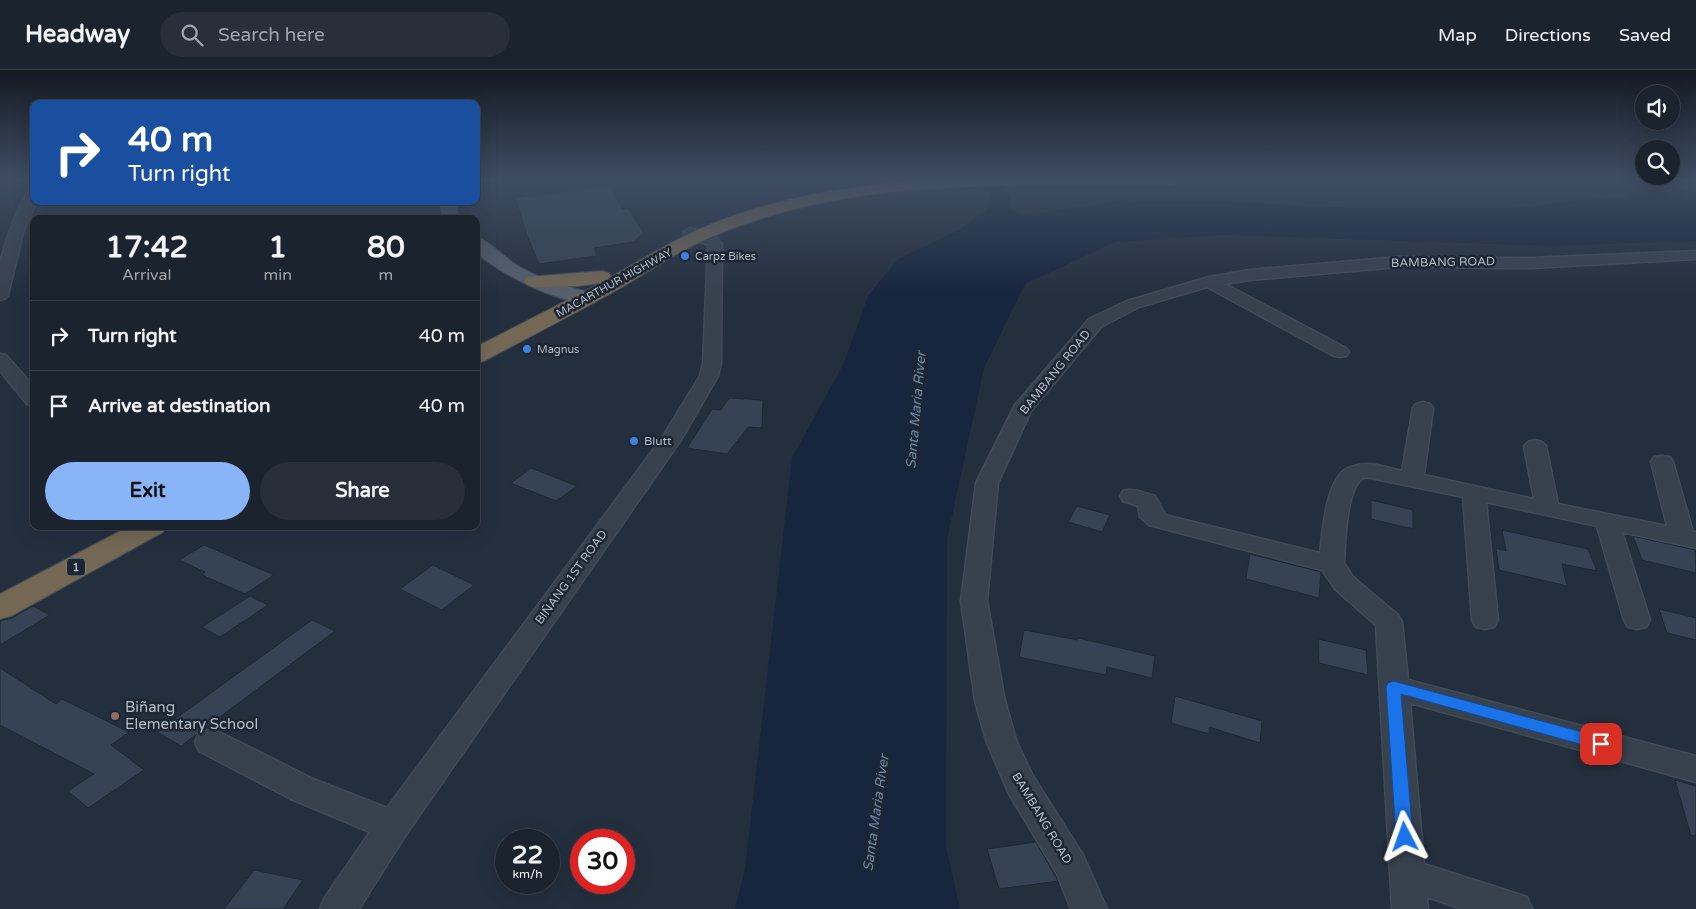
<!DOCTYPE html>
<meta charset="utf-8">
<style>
:root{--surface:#1b232e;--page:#282f3a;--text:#f1f3f6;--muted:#a0a4aa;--line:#39404a;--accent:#8ab4f8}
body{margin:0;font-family:"Varela Round",sans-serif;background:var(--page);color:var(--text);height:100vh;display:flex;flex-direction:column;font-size:19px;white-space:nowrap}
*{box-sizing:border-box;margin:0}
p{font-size:16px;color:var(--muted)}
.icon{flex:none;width:28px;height:28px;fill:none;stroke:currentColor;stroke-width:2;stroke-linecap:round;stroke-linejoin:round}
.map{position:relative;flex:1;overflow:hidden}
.sheet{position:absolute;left:30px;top:145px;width:450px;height:315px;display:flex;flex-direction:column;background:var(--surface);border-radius:10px;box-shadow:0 5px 20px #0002,0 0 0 1px var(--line)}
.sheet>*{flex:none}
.guide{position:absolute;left:30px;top:30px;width:450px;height:105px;border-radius:10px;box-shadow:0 5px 20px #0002,0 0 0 1px var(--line);background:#1a4fa0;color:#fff;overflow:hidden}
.tools{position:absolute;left:1635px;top:15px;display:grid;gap:10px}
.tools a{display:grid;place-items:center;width:45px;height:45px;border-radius:50%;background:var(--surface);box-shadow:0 5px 20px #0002,0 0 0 1px var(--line);font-size:25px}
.speed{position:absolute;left:495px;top:759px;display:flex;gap:10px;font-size:25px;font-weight:700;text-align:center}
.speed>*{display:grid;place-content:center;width:65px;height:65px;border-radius:50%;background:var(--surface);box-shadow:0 5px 20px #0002,0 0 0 1px var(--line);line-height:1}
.speed small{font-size:12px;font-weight:400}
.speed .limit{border:8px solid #d22;background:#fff;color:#111}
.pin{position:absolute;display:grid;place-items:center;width:42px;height:42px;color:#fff;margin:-21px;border-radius:10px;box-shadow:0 2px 8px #0006}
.me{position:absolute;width:55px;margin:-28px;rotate:356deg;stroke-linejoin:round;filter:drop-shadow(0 0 4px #0008)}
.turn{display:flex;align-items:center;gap:18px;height:105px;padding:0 15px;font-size:22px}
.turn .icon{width:65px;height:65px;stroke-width:2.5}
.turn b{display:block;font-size:35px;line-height:42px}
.eta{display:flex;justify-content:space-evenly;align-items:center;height:85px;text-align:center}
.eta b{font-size:30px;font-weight:700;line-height:35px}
.action{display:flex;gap:10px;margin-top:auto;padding:10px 15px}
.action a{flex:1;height:58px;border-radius:30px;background:var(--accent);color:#111;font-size:20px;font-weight:700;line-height:58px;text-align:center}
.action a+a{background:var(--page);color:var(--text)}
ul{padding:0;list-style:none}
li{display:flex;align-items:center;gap:15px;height:70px;padding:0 15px;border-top:1px solid var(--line)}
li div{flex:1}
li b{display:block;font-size:19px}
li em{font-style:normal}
header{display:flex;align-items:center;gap:30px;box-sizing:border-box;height:70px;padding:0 25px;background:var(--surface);border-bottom:1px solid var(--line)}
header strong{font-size:24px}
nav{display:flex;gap:28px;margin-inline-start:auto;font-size:18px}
.search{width:350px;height:45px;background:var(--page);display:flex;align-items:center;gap:12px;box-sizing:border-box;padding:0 18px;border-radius:28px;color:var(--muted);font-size:19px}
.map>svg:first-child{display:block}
.water{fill:#17263c}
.building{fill:#364354;stroke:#1f2835}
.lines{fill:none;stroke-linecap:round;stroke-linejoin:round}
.minor-casing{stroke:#414a57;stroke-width:3}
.major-casing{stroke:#414a57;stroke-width:2}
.highway-casing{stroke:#434c59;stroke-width:2}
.minor{fill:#38414e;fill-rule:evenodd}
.major{fill:#56606e;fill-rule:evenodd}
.highway{fill:#746855;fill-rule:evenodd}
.route{fill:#1a73e8;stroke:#114b97}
.shop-dot{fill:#3f7fe0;stroke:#1d2633;stroke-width:2}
.education-dot{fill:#8d6e63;stroke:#1d2633;stroke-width:2}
.labels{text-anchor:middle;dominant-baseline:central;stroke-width:5;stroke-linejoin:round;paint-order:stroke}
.far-poi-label{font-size:11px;fill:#b4bcc9;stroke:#1d2633;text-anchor:start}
.far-street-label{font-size:11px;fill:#b4bcc9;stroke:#1d2633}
.shield{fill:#1d2633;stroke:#878f9c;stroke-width:1}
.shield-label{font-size:11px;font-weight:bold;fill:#b4bcc9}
.street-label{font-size:12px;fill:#b4bcc9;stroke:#1d2633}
.poi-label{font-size:12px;fill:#b4bcc9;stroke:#1d2633;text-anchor:start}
.water-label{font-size:14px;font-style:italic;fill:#6d86a8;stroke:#1d2633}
.near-poi-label{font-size:15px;fill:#b4bcc9;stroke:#1d2633;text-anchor:start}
</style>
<header>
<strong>Headway</strong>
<div class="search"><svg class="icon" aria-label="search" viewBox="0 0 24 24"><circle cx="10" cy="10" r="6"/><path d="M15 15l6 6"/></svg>Search here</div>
<nav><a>Map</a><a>Directions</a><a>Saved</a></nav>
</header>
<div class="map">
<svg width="1696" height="839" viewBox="0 0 1696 839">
<rect width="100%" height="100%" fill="#242f3e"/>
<path class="water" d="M973 110H993L1011 126 1009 137 1021 146 1119 131 1229 132 1355 138H1513L1696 119V171L1550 176 1224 165 1115 172 1025 214 984 298 947 469 946 776 960 839H735L745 799 792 388 844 293 868 226 898 189 959 160 988 139 990 122Z"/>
<path class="building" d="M611 115 622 139 628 138 644 163 633 172 594 178 597 186 539 194 527 165 515 128Z
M729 328 763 330 762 358 748 357 727 384 687 378 712 339 721 340Z
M531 398 577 416 556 431 511 413Z
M1371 430 1413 440V459L1371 449Z
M1077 436 1110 445 1102 462 1068 452Z
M1502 460 1588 479 1597 501 1562 494 1567 516 1499 500 1496 478 1506 481Z
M1633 466 1695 480 1696 503 1642 490Z
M204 475 274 505 245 524 202 505 205 502 179 490Z
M1250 484 1321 502 1319 528 1246 509Z
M433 495 474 515 442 540 400 519Z
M250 526 268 535 220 567 202 557Z
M33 536 50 545 0 575V551L12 548Z
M1659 539 1696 548V570L1667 563Z
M312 550 335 561 181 676 157 662Z
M1024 560 1078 570V568L1155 586 1152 608 1107 597 1106 605 1019 587Z
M1318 569 1366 580 1368 605 1319 593Z
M0 598 56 634 62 629 129 662 111 675 144 700 88 738 68 721 94 704 0 655Z
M1175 626 1262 651 1260 673 1209 657V664L1171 653Z
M1675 710 1696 716V765L1691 766Z
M1036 772 1058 811 999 819 987 779Z
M254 800 303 810 283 839H224Z"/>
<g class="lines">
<defs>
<path id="minor" d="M34 119V131H37L24 159 8 225 6 228 0 230C0 218 0 205 0 194 3 180 20 123 34 119Z
M690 158 715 166 722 174 721 293 718 306 681 370 405 766 359 839H320L325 827 370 762 291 729 199 681 195 672 199 663 210 660 221 663 313 709 387 738 662 368 700 306 703 293 708 175 685 165 683 162Z
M1696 181V189L1532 198 1399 197 1250 210 1225 214 1346 278 1349 282 1346 286 1340 287 1334 286 1207 217 1139 237 1101 257 1031 341 998 413 987 531 1005 631 1017 673 1033 706 1083 785 1107 839H1071L1057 804 1009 724 987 673 975 631 961 531 976 413 1015 335 1089 249 1127 231 1209 207 1250 200 1399 187 1532 188Z
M0 284 6 285 34 317V336L27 334 0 301Z
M1423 332 1430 334 1433 338 1424 405 1534 429 1524 376 1528 372 1535 370 1542 372 1546 376 1558 434 1667 456 1651 392 1654 387 1662 386 1670 387 1673 392 1693 462H1696V478L1622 462 1650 550 1646 557 1637 559 1628 557 1624 550 1597 456 1486 432 1498 550 1494 557 1485 559 1476 557 1472 550 1463 427 1371 408H1363C1346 419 1345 474 1344 493L1353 507 1398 545 1402 552 1408 610 1696 686V712L1410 633 1424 794 1527 827 1532 839H1462L1427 827 1428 839H1392L1376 555 1335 519 1322 500 1149 455 1140 447 1138 436 1123 431 1120 426 1123 421C1134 418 1144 423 1155 426L1165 445 1320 483C1323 461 1325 413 1346 399 1351 396 1361 394 1368 394 1379 394 1391 399 1402 401L1413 338 1416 334Z"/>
<path id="major" d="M439 131H455L459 149H443Z
M476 167C487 169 506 189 518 196 542 210 569 217 596 224L599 228 596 232C568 239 497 203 476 182Z"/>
<path id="highway" d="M924 110H1178L1175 113 1170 115C1018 116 859 105 716 165 683 178 654 198 624 216 578 242 531 266 484 291L476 293V277L601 213 578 216 534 217 527 215 524 211 527 207 602 201 609 203 611 207C641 190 670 172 702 158 772 128 848 116 924 110Z
M130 456H167L163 462 11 546 0 549V524Z"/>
</defs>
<use href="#minor" class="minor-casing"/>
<use href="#major" class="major-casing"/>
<use href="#highway" class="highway-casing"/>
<use href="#minor" class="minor"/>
<use href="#major" class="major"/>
<use href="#highway" class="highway"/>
</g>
<linearGradient id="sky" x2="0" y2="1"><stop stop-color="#141a22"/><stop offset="0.48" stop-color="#3f4d63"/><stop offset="1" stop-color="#3f4d63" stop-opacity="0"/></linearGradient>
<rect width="1696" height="227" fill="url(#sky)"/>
<path class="route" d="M1393 611 1601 667 1607 669 1609 674 1607 678 1601 680 1401 624 1413 767 1411 773 1405 775 1399 773 1396 767 1386 617 1388 613Z"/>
<g class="shop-dot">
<circle cx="685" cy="186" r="5"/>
<circle cx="527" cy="279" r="5"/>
<circle cx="634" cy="371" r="5"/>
</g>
<circle class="education-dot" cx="115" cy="646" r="5"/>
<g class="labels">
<g class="far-poi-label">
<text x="695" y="186">Carpz Bikes</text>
<text x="537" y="279">Magnus</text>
</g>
<g class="far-street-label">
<text transform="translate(614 213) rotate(-29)">MACARTHUR HIGHWAY</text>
</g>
<rect class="shield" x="67" y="488.5" width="18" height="17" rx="4"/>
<g class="shield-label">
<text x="76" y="497">1</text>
</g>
<g class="street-label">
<text transform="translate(1443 192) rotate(-1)">BAMBANG ROAD</text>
<text transform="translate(1055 302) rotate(-51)">BAMBANG ROAD</text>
<text transform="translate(571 507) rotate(-54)">BIÑANG 1ST ROAD</text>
<text transform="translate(1042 748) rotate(59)">BAMBANG ROAD</text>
</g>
<g class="poi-label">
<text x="644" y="371">Blutt</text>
</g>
<g class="water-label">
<text transform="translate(916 340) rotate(-85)">Santa Maria River</text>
<text transform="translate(876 743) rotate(-82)">Santa Maria River</text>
</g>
<g class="near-poi-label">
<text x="125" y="637">Biñang<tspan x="125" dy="17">Elementary School</tspan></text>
</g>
</g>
</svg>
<div class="tools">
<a><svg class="icon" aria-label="sound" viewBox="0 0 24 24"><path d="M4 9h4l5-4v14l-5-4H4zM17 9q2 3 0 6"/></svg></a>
<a><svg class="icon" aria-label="search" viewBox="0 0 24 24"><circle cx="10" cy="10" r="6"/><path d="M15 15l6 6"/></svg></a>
</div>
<div class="speed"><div>22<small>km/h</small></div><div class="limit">30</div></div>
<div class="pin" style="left:1601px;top:674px;background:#d93025"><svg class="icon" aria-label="arrive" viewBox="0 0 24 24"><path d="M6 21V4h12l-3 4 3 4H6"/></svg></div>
<svg class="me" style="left:1405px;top:767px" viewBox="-20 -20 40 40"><path d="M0-17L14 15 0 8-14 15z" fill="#1a73e8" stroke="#fff" stroke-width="4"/></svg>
<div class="guide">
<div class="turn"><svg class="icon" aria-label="right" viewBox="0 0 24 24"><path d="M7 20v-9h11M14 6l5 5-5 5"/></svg><div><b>40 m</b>Turn right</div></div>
</div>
<section class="sheet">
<div class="eta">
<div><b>17:42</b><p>Arrival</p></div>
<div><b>1</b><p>min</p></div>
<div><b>80</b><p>m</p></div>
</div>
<ul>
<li><svg class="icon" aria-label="right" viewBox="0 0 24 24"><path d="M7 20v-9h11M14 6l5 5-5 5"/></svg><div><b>Turn right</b></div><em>40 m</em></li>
<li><svg class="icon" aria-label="arrive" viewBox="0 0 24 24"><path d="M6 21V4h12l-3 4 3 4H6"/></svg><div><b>Arrive at destination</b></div><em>40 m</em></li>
</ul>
<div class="action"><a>Exit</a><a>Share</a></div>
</section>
</div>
